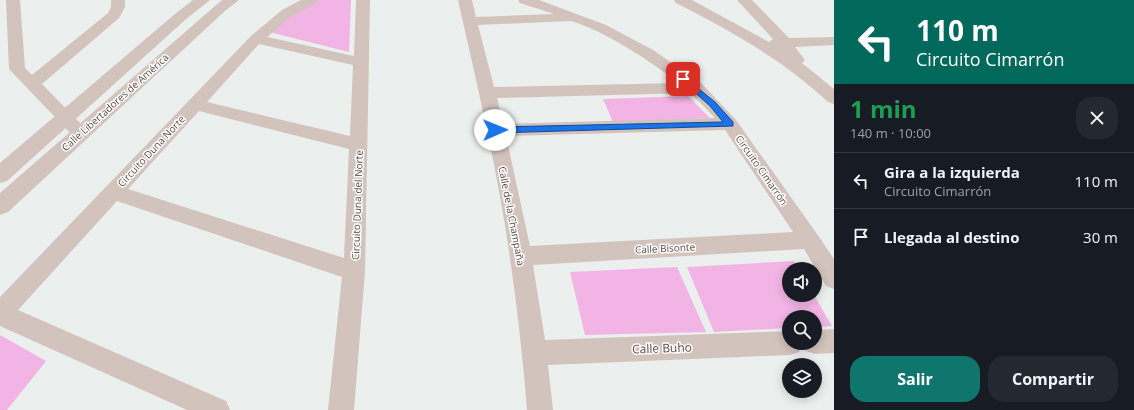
<!DOCTYPE html>
<html lang="es">
<meta charset="utf-8">
<style>
:root{--surface:#171b24;--page:#242831;--text:#f1f3f6;--muted:#9ea1a6;--line:#363941;--accent:#0f766e}
body{margin:0;font-family:"Open Sans",sans-serif;background:var(--page);color:var(--text);height:100vh;display:flex;flex-direction:column;font-size:15px;white-space:nowrap}
*{box-sizing:border-box;margin:0}
p{font-size:13px;color:var(--muted)}
.icon{flex:none;width:22px;height:22px;fill:none;stroke:currentColor;stroke-width:2;stroke-linecap:round;stroke-linejoin:round}
.map{position:relative;flex:1;overflow:hidden}
.drawer{display:flex;flex-direction:column;background:var(--surface);width:300px}
.drawer>*{flex:none}
.top-card{background:#00695c;color:#fff;overflow:hidden}
.buttons{position:absolute;left:782px;top:262px;display:grid;gap:8px}
.buttons a{display:grid;place-items:center;width:40px;height:40px;border-radius:50%;background:var(--surface);box-shadow:0 2px 10px #0003;font-size:20px}
.pin{position:absolute;display:grid;place-items:center;width:34px;height:34px;color:#fff;margin:-17px;border-radius:8px;box-shadow:0 2px 6px #0006}
.me{position:absolute;width:44px;margin:-22px;rotate:89deg;stroke-linejoin:round;filter:drop-shadow(0 0 3px #0008)}
.turn{display:flex;align-items:center;gap:14px;height:84px;padding:0 16px;font-size:18px}
.turn .icon{width:52px;height:52px;stroke-width:2.5}
.turn b{display:block;font-size:28px;line-height:34px}
.round{display:grid;place-items:center;flex:none;width:42px;height:42px;border-radius:16px;background:var(--page)}
.overview{display:flex;align-items:center;justify-content:space-between;height:68px;padding:0 16px}
h1{font-size:24px;font-weight:700;line-height:30px;color:#1e9e55}
.cta{display:flex;gap:8px;margin-top:auto;padding:8px 16px}
.cta a{flex:1;height:46px;border-radius:16px;background:var(--accent);color:#fff;font-size:16px;font-weight:700;line-height:46px;text-align:center}
.cta a+a{background:var(--page);color:var(--text)}
ul{padding:0;list-style:none}
li{display:flex;align-items:center;gap:12px;height:56px;padding:0 16px;border-top:1px solid var(--line)}
li div{flex:1}
li b{display:block;font-size:15px}
li em{font-style:normal}
main{display:flex;flex:1;min-height:0}
.map>svg:first-child{display:block}
.green{fill:#f2b4e5}
.lines{fill:none;stroke-linecap:round;stroke-linejoin:round}
.minor{fill:#d3c3bd;fill-rule:evenodd}
.tertiary{fill:#d3c3bd;fill-rule:evenodd}
.route{fill:#1a73e8;stroke:#114b97}
.labels{text-anchor:middle;dominant-baseline:central;stroke-width:3;stroke-linejoin:round;paint-order:stroke}
.street-label{font-size:10px;fill:#5b4a43;stroke:#fff}
.near-street-label{font-size:12px;fill:#5b4a43;stroke:#fff}
</style>
<main>
<div class="map">
<svg width="834" height="410" viewBox="0 0 834 410">
<rect width="100%" height="100%" fill="#ebefee"/>
<path class="green" d="M318 0H351L349 52 269 32 304 7Z
M688 96 710 118 613 122 603 99Z
M794 261 798 269H789V295H814L832 326 815 327V317H789V328L714 332 687 267Z
M677 267 706 332 585 335 570 272Z
M0 335 46 361 7 410H0Z"/>
<g class="lines">
<path class="minor" d="M6 0H20L25 68 32 75 108 13 111 7V0H125V7L119 18 42 84 86 129 89 133 86 137 80 139 74 137 9 69Z
M301 0H318L316 3 292 16 267 37 354 56 356 0H370L365 271 354 410H328L342 277 117 201 18 310 226 401 230 410H187L0 326V297L251 36 282 10ZM259 44 353 65 350 136 207 102ZM199 111 349 149 344 258 128 189Z
M458 0H472L476 17 554 14 520 3 518 0H539L606 25 653 50 702 84 736 120 817 234 834 259V289L826 286 804 249 533 265 545 340 789 331V343H802L799 352 790 355 548 365 553 410H527C522 348 515 287 505 226 493 150 475 76 458 0ZM571 21C605 31 650 61 679 83L494 87 478 25ZM691 93 715 118 503 124 497 98ZM725 130 793 232 530 246 506 136Z
M674 0H692L769 42 773 39 737 0H752L789 38 834 37V45L795 47 805 60 802 63 834 89V104L828 102C783 60 731 31 676 3Z
M834 329V353L815 354 806 351 803 343H815V330Z"/>
<path class="tertiary" d="M193 0H210L185 20 7 181 0 183V163L175 14Z
M222 0H239L226 10 8 212 0 215V193Z"/>
</g>
<path class="route" d="M683 76 715 102 733 122V126L495 133 491 130 495 127 723 122 710 106 681 80 679 79Z"/>
<g class="labels">
<g class="street-label">
<text transform="translate(115 102) rotate(-42)">Calle Libertadores de América</text>
<text transform="translate(151 151) rotate(-47)">Circuito Duna Norte</text>
<text transform="translate(762 170) rotate(55)">Circuito Cimarrón</text>
<text transform="translate(357 205) rotate(-88)">Circuito Duna del Norte</text>
<text transform="translate(512 216) rotate(79)">Calle de la Champaña</text>
<text transform="translate(665 248) rotate(-3)">Calle Bisonte</text>
</g>
<g class="near-street-label">
<text transform="translate(662 348) rotate(-2)">Calle Buho</text>
</g>
</g>
</svg>
<div class="buttons">
<a><svg class="icon" aria-label="sound" viewBox="0 0 24 24"><path d="M4 9h4l5-4v14l-5-4H4zM17 9q2 3 0 6"/></svg></a>
<a><svg class="icon" aria-label="search" viewBox="0 0 24 24"><circle cx="10" cy="10" r="6"/><path d="M15 15l6 6"/></svg></a>
<a><svg class="icon" aria-label="layers" viewBox="0 0 24 24"><path d="M12 4l9 5-9 5-9-5zM3 14l9 5 9-5"/></svg></a>
</div>
<div class="pin" style="left:683px;top:79px;background:#d93025"><svg class="icon" aria-label="arrive" viewBox="0 0 24 24"><path d="M6 21V4h12l-3 4 3 4H6"/></svg></div>
<svg class="me" style="left:495px;top:130px" viewBox="-20 -20 40 40"><circle r="19" fill="#fff"/><path d="M0-13L10 11 0 6-10 11z" fill="#1a73e8"/></svg>
</div>
<section class="drawer">
<div class="top-card">
<div class="turn"><svg class="icon" aria-label="left" viewBox="0 0 24 24"><path d="M17 20v-9H6M10 6l-5 5 5 5"/></svg><div><b>110 m</b>Circuito Cimarrón</div></div>
</div>
<div class="overview"><div><h1>1 min</h1><p>140 m · 10:00</p></div><a class="round"><svg class="icon" aria-label="close" viewBox="0 0 24 24"><path d="M6 6l12 12M18 6L6 18"/></svg></a></div>
<ul>
<li><svg class="icon" aria-label="left" viewBox="0 0 24 24"><path d="M17 20v-9H6M10 6l-5 5 5 5"/></svg><div><b>Gira a la izquierda</b><p>Circuito Cimarrón</p></div><em>110 m</em></li>
<li><svg class="icon" aria-label="arrive" viewBox="0 0 24 24"><path d="M6 21V4h12l-3 4 3 4H6"/></svg><div><b>Llegada al destino</b></div><em>30 m</em></li>
</ul>
<div class="cta"><a>Salir</a><a>Compartir</a></div>
</section>
</main>
